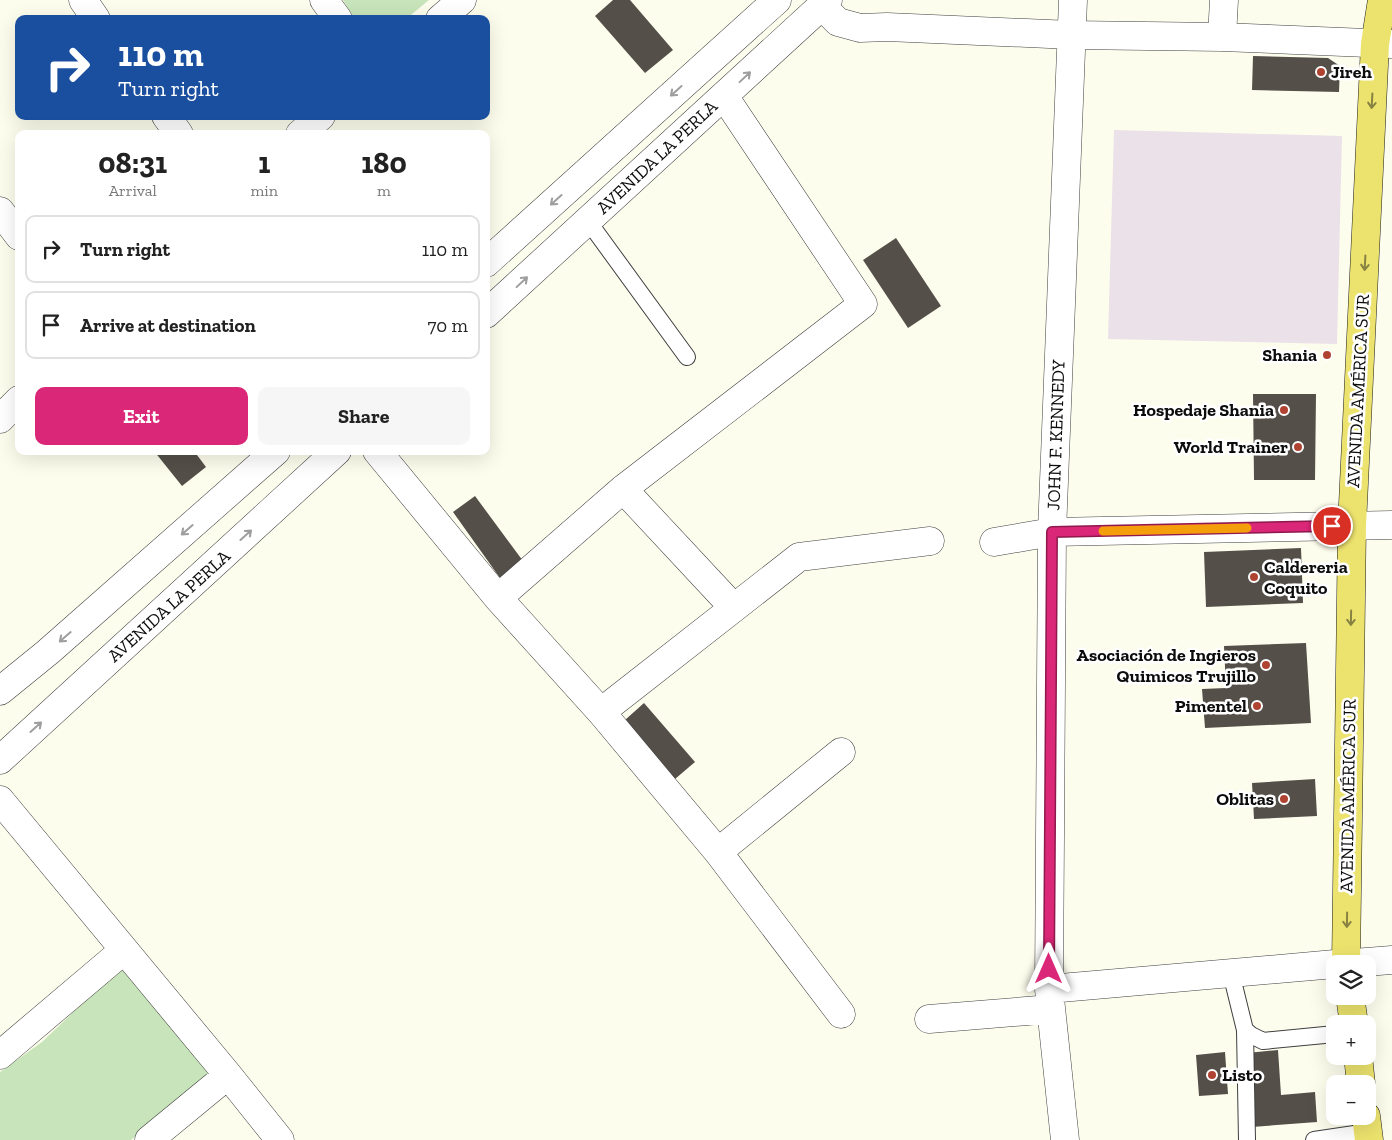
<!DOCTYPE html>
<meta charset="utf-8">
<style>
:root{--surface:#fff;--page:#f6f6f6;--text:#222;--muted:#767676;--line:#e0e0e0;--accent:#db2777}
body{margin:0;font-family:"Zilla Slab",serif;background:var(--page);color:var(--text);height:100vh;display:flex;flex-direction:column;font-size:19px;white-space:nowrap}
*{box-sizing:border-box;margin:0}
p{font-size:16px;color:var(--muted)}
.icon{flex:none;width:28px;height:28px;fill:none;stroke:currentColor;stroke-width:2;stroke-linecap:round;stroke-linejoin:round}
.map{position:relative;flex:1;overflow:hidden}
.side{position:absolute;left:15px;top:130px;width:475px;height:325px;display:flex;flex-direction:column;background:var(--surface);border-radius:10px;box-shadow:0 5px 20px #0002}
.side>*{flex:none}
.hud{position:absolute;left:15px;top:15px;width:475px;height:105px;border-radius:10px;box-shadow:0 5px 20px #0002;background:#1a4fa0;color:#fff;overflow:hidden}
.tools{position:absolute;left:1326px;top:955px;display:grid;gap:10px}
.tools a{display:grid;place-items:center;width:50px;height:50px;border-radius:10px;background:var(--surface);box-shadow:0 5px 20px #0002;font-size:25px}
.pin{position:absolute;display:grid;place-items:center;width:42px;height:42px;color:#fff;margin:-21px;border:2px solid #fff;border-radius:50%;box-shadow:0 1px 5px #0007}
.me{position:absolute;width:55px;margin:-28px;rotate:0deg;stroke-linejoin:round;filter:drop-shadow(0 0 4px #0008)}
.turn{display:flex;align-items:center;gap:18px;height:105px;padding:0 20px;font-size:22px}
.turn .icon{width:65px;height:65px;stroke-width:2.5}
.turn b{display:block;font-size:35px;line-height:42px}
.eta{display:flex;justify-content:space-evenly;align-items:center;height:85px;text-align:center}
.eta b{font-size:30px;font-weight:800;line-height:35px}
.primary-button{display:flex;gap:10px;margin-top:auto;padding:10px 20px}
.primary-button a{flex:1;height:58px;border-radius:10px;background:var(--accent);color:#fff;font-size:20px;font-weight:800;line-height:58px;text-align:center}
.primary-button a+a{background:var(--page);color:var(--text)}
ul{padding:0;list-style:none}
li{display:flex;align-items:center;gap:15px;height:68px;margin:0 10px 8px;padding:0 10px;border:2px solid var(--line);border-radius:10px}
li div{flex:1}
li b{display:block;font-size:19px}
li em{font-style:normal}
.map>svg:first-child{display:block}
.industrial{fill:#eae1e9}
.green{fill:#c8e4ba}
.building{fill:#544f49}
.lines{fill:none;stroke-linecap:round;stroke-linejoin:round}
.service-casing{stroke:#3f3f3f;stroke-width:18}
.minor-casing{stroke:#3f3f3f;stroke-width:29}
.tertiary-casing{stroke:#3f3f3f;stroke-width:29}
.primary-casing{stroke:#1d1d1d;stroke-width:29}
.service{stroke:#fff;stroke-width:16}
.minor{stroke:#fff;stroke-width:28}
.tertiary{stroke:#fff;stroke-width:28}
.primary{stroke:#ece36e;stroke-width:28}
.oneway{stroke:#9e9e9e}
.oneway2{stroke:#878242}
.route-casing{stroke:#8e194d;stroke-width:12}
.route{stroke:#db2777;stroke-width:9}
.slow{stroke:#f59e0b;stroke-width:9}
.poi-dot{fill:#af4231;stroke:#fff;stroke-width:2}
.labels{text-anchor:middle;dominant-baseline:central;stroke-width:5;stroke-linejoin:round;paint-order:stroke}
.poi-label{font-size:18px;font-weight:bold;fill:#0c0c0c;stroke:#fff;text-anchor:end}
.street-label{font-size:18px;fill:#0c0c0c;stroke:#fff}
</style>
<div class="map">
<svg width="1392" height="1140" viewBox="0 0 1392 1140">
<rect width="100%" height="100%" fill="#fdfded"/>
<path class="industrial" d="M1114 130 1342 136 1337 344 1108 339Z"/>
<path class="green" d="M343 0H429L406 19H355Z
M124 964 212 1073 131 1140H0V1072L42 1042Z"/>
<path class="building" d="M613 0H630L673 50 645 73 595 16Z
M1253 56 1328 58 1340 66 1339 92 1252 90Z
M896 238 941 306 908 328 863 260Z
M1253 394H1316L1315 480H1254Z
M154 451H194L206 467 182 486Z
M475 496 523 561 500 578 453 512Z
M1301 548 1303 603 1206 607 1204 552Z
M1306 643 1311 723 1205 728 1202 689 1226 688 1224 646Z
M644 703 695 762 675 779 625 720Z
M1315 779 1317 816 1254 819 1252 783Z
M1278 1050 1281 1095 1315 1092 1317 1122 1252 1127 1247 1053Z
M1225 1052 1228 1094 1199 1096 1196 1055Z"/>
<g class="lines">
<defs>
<path id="service" d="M588 221 687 357
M1231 973 1245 1030 1251 1035 1263 1041 1335 1034
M1245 1030 1247 1140
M1314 1140 1368 1132"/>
<path id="minor" d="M83 0 96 19
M324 0 338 19
M822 6 838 22 860 28 887 27 1071 35 1222 37 1392 44
M440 19 462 0
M1222 37 1224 0
M166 116 179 134
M300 134 321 116
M0 211 19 236
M0 419 19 400
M377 451 498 598 601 712 718 852 841 1014
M623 489 734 608
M994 542 1052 532 1392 525
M498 598 623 489 863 304 724 96
M601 712 799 557 930 541
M0 800 228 1075 280 1140
M718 852 841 752
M1341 964 1392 960
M1049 989 1335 964
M929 1019 1051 1009
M0 1055 124 950
M149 1140 228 1075
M1065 1140 1049 989 1052 532 1073 0"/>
<path id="tertiary" d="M486 263 777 0
M486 314 828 0
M0 691 48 652 276 451
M0 760 337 451"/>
<path id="primary" d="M1346 964 1352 525 1375 44 1382 0
M1350 996 1354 1024
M1358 1056 1361 1084
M1366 1116 1369 1140"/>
</defs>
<use href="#service" class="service-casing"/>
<use href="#minor" class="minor-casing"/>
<use href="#tertiary" class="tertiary-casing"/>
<use href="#primary" class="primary-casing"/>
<use href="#service" class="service"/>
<use href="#minor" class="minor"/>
<use href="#tertiary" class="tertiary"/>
<use href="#primary" class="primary"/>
</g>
<defs><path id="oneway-shaft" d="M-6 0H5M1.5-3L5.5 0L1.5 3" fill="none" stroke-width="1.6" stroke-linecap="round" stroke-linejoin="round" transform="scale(1.25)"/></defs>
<g class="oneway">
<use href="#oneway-shaft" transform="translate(745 77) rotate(-43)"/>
<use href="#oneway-shaft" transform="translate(676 91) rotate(138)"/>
<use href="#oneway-shaft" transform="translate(556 200) rotate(138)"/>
<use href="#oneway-shaft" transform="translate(522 282) rotate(-43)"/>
<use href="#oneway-shaft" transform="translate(187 530) rotate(139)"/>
<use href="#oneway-shaft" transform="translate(246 535) rotate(-42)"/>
<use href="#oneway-shaft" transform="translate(65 637) rotate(139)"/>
<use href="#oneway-shaft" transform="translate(36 727) rotate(-42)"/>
</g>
<g class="oneway2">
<use href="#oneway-shaft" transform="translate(1372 101) rotate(93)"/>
<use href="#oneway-shaft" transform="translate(1365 263) rotate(93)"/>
<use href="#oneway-shaft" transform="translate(1351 618) rotate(91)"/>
<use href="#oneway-shaft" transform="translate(1347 920) rotate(91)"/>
</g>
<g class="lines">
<defs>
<path id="route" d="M1049 969 1052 532 1332 526"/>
</defs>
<use href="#route" class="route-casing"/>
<use href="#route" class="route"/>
<path class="slow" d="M1103 531 1247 528"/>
</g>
<g class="poi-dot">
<circle cx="1321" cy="72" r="5"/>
<circle cx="1327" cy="355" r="5"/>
<circle cx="1284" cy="410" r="5"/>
<circle cx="1298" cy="447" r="5"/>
<circle cx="1254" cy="577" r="5"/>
<circle cx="1266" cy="665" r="5"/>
<circle cx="1257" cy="706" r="5"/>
<circle cx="1284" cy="799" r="5"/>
<circle cx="1212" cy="1075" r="5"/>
</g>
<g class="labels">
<g class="poi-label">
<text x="1331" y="72" text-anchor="start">Jireh</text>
<text x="1317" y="355">Shania</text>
<text x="1274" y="410">Hospedaje Shania</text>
<text x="1288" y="447">World Trainer</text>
<text x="1264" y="567" text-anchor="start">Caldereria<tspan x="1264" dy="21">Coquito</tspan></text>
<text x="1256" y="655">Asociación de Ingieros<tspan x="1256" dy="21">Quimicos Trujillo</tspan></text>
<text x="1247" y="706">Pimentel</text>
<text x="1274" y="799">Oblitas</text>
<text x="1222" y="1075" text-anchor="start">Listo</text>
</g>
<g class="street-label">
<text transform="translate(657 157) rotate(-43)">AVENIDA LA PERLA</text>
<text transform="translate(1358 391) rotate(-87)">AVENIDA AMÉRICA SUR</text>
<text transform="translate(1056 435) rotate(-88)">JOHN F. KENNEDY</text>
<text transform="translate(169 606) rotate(-42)">AVENIDA LA PERLA</text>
<text transform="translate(1348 796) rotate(-89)">AVENIDA AMÉRICA SUR</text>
</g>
</g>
</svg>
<div class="tools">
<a><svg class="icon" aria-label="layers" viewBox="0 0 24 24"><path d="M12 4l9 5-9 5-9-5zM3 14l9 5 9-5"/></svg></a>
<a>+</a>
<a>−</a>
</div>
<div class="pin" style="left:1332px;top:526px;background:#d93025"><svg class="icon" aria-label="arrive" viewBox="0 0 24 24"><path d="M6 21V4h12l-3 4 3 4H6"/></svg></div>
<svg class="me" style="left:1049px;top:969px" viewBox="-20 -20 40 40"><path d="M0-17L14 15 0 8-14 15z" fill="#db2777" stroke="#fff" stroke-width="4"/></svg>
<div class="hud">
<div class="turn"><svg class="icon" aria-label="right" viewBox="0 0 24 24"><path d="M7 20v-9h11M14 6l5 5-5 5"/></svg><div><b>110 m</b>Turn right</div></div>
</div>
<section class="side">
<div class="eta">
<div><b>08:31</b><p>Arrival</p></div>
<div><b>1</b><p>min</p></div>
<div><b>180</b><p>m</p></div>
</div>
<ul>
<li><svg class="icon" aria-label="right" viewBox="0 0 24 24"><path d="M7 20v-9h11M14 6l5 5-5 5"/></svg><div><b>Turn right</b></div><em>110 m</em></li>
<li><svg class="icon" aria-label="arrive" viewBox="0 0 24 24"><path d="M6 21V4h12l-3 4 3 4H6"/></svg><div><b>Arrive at destination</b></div><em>70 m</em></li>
</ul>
<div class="primary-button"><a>Exit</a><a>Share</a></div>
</section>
</div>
